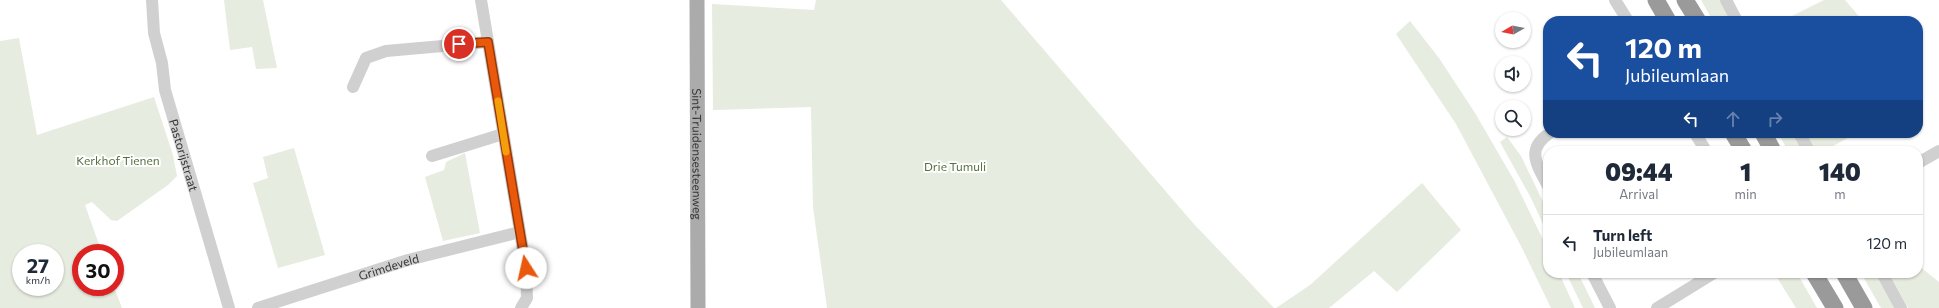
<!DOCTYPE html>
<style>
:root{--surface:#fff;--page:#f2f2f3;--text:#1f2937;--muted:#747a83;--line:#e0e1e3}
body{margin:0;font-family:Commissioner,sans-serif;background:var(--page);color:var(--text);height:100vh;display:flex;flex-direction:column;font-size:15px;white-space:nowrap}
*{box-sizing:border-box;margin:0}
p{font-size:13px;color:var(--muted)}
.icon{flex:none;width:22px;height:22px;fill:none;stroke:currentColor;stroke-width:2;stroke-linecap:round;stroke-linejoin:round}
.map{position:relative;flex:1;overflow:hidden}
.drawer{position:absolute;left:1543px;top:146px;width:380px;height:132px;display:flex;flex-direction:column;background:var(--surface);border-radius:16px;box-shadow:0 1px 3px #0004}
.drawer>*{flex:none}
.hud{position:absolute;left:1543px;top:16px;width:380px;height:122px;border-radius:16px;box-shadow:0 1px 3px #0004;background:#1a4fa0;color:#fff;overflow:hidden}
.needle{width:26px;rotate:261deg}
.controls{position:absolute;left:1495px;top:12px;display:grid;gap:8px}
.controls a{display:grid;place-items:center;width:36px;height:36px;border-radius:50%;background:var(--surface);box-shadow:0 1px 3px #0004;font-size:20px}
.speed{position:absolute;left:12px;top:244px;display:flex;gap:8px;font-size:20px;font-weight:700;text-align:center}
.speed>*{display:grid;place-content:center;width:52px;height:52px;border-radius:50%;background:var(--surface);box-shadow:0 1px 3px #0004;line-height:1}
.speed small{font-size:10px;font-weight:400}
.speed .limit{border:6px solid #d22;background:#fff;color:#111}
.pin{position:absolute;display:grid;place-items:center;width:34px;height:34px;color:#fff;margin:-17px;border:2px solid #fff;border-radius:50%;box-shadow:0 1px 4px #0007}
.me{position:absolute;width:44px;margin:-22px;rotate:350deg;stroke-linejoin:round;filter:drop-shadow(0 0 3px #0008)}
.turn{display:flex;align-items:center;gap:14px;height:84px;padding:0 16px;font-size:18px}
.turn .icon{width:52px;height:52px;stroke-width:2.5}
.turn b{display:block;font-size:28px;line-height:34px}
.lanes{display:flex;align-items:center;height:38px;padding:0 16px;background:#0003;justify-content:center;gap:20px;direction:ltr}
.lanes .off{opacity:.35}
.eta{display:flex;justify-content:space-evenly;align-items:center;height:68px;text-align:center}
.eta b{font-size:24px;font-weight:800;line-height:28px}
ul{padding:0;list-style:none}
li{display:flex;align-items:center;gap:12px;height:56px;padding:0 16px;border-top:1px solid var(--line)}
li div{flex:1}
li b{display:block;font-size:15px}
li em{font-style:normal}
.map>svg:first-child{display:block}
.green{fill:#e6ecdf;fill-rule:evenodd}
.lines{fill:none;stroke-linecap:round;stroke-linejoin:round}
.minor{stroke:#d0d0d0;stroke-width:12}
.major{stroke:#ababab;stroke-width:15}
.highway{stroke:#9a9a9a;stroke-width:17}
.route-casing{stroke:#983908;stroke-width:10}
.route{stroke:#ea580c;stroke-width:7}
.slow{stroke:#f59e0b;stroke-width:7}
.labels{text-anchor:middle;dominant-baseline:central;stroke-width:4;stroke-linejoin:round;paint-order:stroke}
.street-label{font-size:12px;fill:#333;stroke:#fff}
.park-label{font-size:12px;fill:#56703f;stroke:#fff}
</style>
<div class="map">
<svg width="1939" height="308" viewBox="0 0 1939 308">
<rect width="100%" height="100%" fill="#fff"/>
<path class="green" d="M224 0H263L277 68 256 69 252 47 230 50Z
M816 0H1001L1193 223 1274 308H827L813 207 811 107 713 110 712 4 814 10Z
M1701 0H1720L1732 21H1713Z
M1824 0H1845L1863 21H1782Z
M1410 21 1439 58 1475 113 1515 182 1548 250V273H1559L1575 308H1551L1522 248 1456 124 1396 34Z
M19 38 37 135 154 97 173 155 177 176 168 185 117 221 111 220 92 202 85 205 102 253H81V287H114L122 308H0V41ZM21 253H55V287H21Z
M1778 133H1794L1805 151H1788Z
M1805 133H1857L1824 151H1814Z
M1507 137 1521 156 1548 212V235L1531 198 1500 142Z
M294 148 325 255 278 268 253 183 268 178 263 157Z
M465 153 480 233 443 241 425 177 444 170 446 162Z
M1422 183 1461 230 1397 292 1374 271 1329 308H1276L1310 285Z
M1918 265 1939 282V308H1908L1889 273H1918Z
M1566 273H1578L1595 308H1583Z
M1785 273H1797L1817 308H1796L1778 279Z
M1861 273H1878L1898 308H1881Z"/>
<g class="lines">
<g class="minor">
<path id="s1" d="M152 0 154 33 162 63 165 90 229 308"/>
<path d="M481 0 526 268 527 298 521 308"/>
<path d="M1615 0 1628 21"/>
<path d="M1726 0 1737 21"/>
<path d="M353 87 366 58 386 51 488 42"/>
<path d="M1695 133 1706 151"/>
<path d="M1799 133 1809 151"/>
<path d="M432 156 503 134"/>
<path d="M1918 163 1939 151"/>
<path d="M1548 186C1537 165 1525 149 1550 133"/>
<path d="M1592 273 1610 308"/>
<path d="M1882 273 1901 308"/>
<path id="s2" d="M258 308 408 260 520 232"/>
<path d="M1657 308 1714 273"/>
</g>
<path class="major" id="s3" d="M697 0 698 308"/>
<path class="highway" d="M1656 0 1668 21
M1685 0 1698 21
M1733 133 1744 151
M1763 133 1773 151
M1814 273 1835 308
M1844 273 1864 308"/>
</g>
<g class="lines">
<defs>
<path id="route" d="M459 44 488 42 526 268"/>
</defs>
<use href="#route" class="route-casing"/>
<use href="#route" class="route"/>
<path class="slow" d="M498 101 506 152"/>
</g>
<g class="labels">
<g class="street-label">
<text stroke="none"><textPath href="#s3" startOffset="154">Sint-Truidensesteenweg</textPath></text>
<text stroke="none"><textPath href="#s1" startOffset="159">Pastorijstraat</textPath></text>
<text stroke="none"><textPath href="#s2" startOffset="137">Grimdeveld</textPath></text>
</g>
<g class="park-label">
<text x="118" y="160">Kerkhof Tienen</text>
<text x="955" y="166">Drie Tumuli</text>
</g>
</g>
</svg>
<div class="controls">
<a><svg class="needle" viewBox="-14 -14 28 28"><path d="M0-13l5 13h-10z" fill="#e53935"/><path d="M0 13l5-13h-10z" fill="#747a83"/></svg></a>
<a><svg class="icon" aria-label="sound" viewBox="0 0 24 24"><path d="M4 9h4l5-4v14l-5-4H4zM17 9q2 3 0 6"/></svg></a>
<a><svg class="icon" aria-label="search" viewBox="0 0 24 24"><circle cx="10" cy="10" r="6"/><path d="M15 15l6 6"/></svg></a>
</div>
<div class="speed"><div>27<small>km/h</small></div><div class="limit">30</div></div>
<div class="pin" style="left:459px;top:44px;background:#d93025"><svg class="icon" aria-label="arrive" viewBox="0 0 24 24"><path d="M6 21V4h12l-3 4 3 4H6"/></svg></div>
<svg class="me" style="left:526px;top:268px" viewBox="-20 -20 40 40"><circle r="19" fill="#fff"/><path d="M0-13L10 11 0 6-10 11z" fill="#ea580c"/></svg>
<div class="hud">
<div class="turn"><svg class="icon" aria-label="left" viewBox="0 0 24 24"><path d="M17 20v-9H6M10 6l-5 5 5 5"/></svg><div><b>120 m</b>Jubileumlaan</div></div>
<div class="lanes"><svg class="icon" aria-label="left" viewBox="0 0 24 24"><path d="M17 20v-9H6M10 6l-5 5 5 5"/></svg><svg class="icon off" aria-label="ahead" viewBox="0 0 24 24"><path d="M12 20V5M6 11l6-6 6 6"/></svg><svg class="icon off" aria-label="right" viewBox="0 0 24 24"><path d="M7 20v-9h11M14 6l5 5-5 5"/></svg></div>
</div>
<section class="drawer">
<div class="eta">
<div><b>09:44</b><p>Arrival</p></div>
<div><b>1</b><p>min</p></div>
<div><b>140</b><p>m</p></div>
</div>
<ul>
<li><svg class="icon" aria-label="left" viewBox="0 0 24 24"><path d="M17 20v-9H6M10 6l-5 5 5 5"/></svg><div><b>Turn left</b><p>Jubileumlaan</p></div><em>120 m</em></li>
</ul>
</section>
</div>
